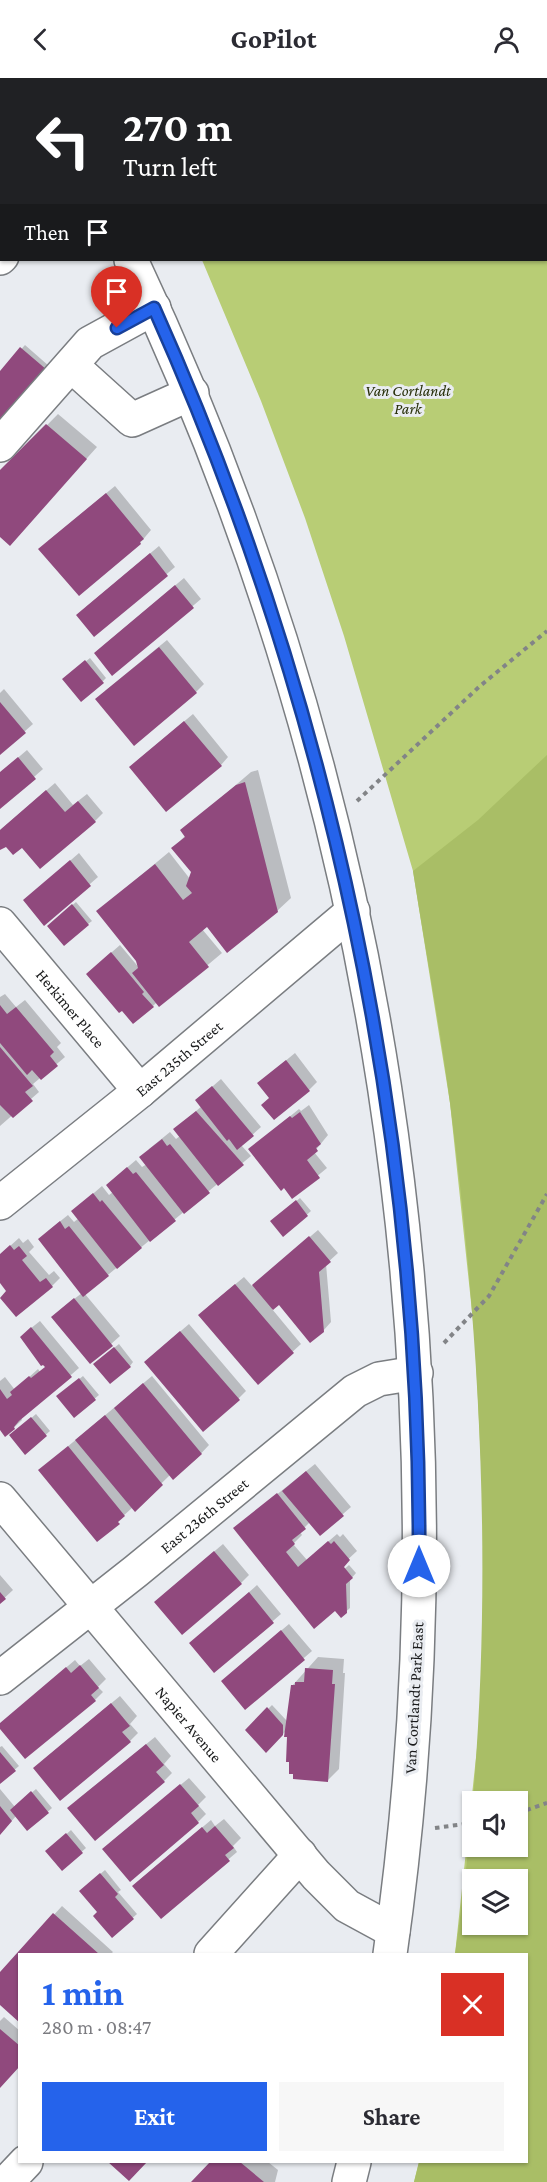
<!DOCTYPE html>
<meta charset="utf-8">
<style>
:root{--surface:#fff;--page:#f7f7f7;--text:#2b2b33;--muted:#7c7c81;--accent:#2563eb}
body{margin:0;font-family:"Crimson Pro",serif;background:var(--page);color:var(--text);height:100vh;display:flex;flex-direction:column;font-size:22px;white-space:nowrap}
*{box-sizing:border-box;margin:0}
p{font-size:20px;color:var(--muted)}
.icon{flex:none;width:33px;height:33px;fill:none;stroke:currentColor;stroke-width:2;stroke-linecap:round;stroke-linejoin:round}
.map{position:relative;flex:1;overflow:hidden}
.details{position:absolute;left:18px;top:1875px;width:510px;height:210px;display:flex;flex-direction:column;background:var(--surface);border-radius:0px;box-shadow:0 2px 4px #0004}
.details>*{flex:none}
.banner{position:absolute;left:0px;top:0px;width:548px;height:183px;box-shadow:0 2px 4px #0004;background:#202124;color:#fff;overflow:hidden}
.tools{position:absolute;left:462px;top:1713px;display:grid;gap:12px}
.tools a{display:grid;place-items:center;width:66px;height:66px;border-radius:0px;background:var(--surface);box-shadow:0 2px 4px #0004;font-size:30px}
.pin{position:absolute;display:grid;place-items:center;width:51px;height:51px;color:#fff;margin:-62px -26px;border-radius:50% 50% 50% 0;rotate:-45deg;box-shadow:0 0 6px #0007}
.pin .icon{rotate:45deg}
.me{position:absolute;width:66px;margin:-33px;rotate:0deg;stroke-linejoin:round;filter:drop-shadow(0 0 4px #0008)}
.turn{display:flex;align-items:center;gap:21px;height:126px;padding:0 24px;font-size:27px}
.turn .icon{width:78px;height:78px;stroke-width:2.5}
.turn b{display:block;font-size:42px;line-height:51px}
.then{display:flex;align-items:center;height:57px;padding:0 24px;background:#0003;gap:12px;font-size:22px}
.round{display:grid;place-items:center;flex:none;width:63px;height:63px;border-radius:0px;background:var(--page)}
.head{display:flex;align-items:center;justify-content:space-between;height:102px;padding:0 24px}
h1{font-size:36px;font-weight:700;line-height:45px;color:var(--accent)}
.action{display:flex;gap:12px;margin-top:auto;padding:12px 24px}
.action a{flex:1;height:69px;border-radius:0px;background:var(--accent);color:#fff;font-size:24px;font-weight:700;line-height:69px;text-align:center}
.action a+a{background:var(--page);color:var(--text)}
header{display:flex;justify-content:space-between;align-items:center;height:78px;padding:0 24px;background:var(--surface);font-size:27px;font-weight:700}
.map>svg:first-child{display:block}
.green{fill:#b8cd75;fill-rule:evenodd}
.forest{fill:#a9be66;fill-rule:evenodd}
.shadow{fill:#0003}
.building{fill:#90497d}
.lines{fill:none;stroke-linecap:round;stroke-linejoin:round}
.minor-casing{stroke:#7a7d81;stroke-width:36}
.major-casing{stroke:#7a7d81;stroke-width:36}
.path{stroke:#828487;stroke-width:4;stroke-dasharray:4.5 4.5;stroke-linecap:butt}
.minor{stroke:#fff;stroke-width:33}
.major{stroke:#fff;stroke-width:33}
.route-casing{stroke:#184099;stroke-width:15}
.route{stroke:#2563eb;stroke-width:10}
.labels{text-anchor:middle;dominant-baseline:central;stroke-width:6;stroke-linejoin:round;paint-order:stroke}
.park-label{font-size:16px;font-style:italic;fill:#272f09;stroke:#e9ecf1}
.street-label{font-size:16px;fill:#1a1b1c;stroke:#e9ecf1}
</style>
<header><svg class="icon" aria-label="back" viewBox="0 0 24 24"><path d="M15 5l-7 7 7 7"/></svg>GoPilot<svg class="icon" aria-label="person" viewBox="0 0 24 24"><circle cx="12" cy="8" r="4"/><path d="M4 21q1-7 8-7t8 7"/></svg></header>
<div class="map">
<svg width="547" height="2104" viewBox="0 0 547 2104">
<rect width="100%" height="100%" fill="#e9ecf1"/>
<path class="green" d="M0 0H92L2 2 0 100Z
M243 0H547V2104H414L419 2084H526V1876H455L480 1642 485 1465 475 1262 450 1025 413 793 344 558 305 440 261 323 202 182H546V2L242 1ZM472 1724H518V1768H472ZM472 1802H518V1846H472Z"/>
<path class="forest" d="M547 677V2104H414L419 2084H526V1876H455C497 1594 487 1308 450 1025 440 948 425 870 413 793L478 742ZM472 1724H518V1768H472ZM472 1802H518V1846H472Z"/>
<path class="shadow" d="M25 267 49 288 0 344V295Z
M58 336 97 369 10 466 0 457V395Z
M115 408 151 452 140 465 48 463Z
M159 468 175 489 95 557 86 529Z
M184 500 201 521 113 596 104 567Z
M167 562 204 606 196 614 105 613Z
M90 580 106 600 103 603 68 598Z
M4 611 33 646 0 675V615Z
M193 636 228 679 221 687 139 681Z
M27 672 43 691 0 729V695Z
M258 692 291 820 277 833 207 847 202 851 222 875 160 927 157 924 153 928 96 888 120 867 141 892 138 883 98 833 169 774 190 801 193 794 173 770 186 757 182 753 251 694Z
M55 705 73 727 87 716 103 735 95 743 22 768 0 769V752Z
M79 775 98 799 44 846 33 815Z
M76 824 92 843 88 846 53 844Z
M5 916 16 929 25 922 61 965 57 969 65 979 33 1006 39 1014 0 1048V919Z
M295 975 317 1004 309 1012 270 1019 267 998Z
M221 1001 261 1049 241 1067 251 1078 85 1216 120 1258 91 1284 61 1231 82 1215 48 1153 68 1137 74 1144 79 1140 73 1133 102 1108 109 1117 113 1114 116 1099 136 1082 142 1089 147 1086 149 1071 170 1054 176 1061 180 1058 183 1044 202 1028 205 1015Z
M309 1027 328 1057 314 1074 327 1090 292 1119 250 1071 299 1031 301 1033Z
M300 1120 311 1133 284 1157 276 1140Z
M318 1152 338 1175 326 1186 331 1244 323 1253 279 1225 272 1231 301 1266 258 1305 208 1229 244 1199 252 1208Z
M19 1160 23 1165 28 1161 34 1169 29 1174 49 1197 54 1193 60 1200 52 1208 8 1212 0 1203V1177Z
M40 1243 79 1290 21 1340 22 1342 6 1357 0 1350V1303L5 1299 15 1312 38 1291 40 1294 46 1289 30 1251Z
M189 1246 246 1313 238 1321 154 1276Z
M119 1266 133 1284 130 1288 99 1282Z
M83 1298 99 1317 74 1338 62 1315Z
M152 1298 209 1367 195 1382 170 1397 135 1431 133 1429 97 1462 48 1385Z
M36 1336 50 1353 25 1375 15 1354Z
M315 1386 351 1429 320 1456 310 1444 300 1454 302 1457 293 1466 307 1482 337 1456 340 1459 343 1456 357 1473 302 1524 304 1526 349 1487 356 1495 350 1502V1530L341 1538 336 1531 314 1549 235 1450Z
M223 1466 249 1497 241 1505 164 1516Z
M0 1497 13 1512 0 1524Z
M257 1507 281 1536 215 1593 191 1565Z
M289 1546 312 1573 246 1630 231 1595Z
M318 1579 344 1581 343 1595H345L339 1691 328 1702 286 1653 266 1673 247 1652 272 1627 287 1643 292 1608Z
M89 1581 106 1601 98 1609 103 1614 95 1622 0 1649 7 1640 75 1582 80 1588Z
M120 1618 137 1638 130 1646 138 1655 130 1663 43 1682Z
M155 1659 171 1678 164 1686 172 1695 164 1703 77 1722Z
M2 1668 19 1688 0 1704V1669Z
M189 1700 206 1719 198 1727 206 1736 198 1744 112 1763Z
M0 1711 15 1729 36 1711 52 1730 28 1751 16 1738 0 1756Z
M224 1741 241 1760 233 1768 237 1774 161 1839 142 1800 211 1742 215 1748Z
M71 1752 86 1770 62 1791 51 1770Z
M105 1792 121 1812 118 1814 137 1836 112 1858 85 1809Z
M62 1828 113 1874 111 1876H20L0 1925V1896Z
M4 1939 20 1953V1987L0 2008V1943Z
M212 2084H268L278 2092 275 2104H194Z"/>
<path class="building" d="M20 269 47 292 0 346V293Z
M46 346 87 381 10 468 0 459V392Z
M106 415 144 461 140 464 141 466 79 518 38 471Z
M150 475 168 498 94 559 76 537Z
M175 507 194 530 112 598 94 575Z
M159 569 197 615 134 668 95 621Z
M85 582 104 605 81 624 62 601Z
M0 624 26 655 0 677Z
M184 643 222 688 166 734 129 689Z
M18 679 36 701 0 731V694Z
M245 704 278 834 227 875 207 849 189 864 209 889 159 929 132 895 138 890 136 883 96 833 155 786 183 822 192 815 186 808 191 794 171 770 185 759 180 752 236 707Z
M46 712 65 734 78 723 96 744 40 791 22 770 13 777 6 769 0 772V752Z
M70 782 91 808 44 848 23 822Z
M72 826 89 847 64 868 47 848Z
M111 874 144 914 142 916 154 929 133 946 122 933 119 935 86 896Z
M0 927 7 936 16 929 54 974 50 978 58 988 41 1002 32 992 27 997 0 965Z
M0 969 33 1008 25 1014 33 1023 13 1040 0 1027Z
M286 982 310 1013 274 1042 261 1027 269 1020 257 1005Z
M212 1008 254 1058 237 1072 229 1061 227 1063 195 1022Z
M196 1033 244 1087 218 1108 173 1051Z
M300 1034 321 1066 316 1070 318 1073 307 1082 320 1100 292 1121 284 1110 281 1113 248 1071 290 1038 292 1040Z
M162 1061 167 1068 170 1066 210 1115 184 1136 139 1079Z
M127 1089 133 1096 136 1094 176 1143 150 1164 106 1107Z
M93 1115 100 1124 102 1122 142 1170 117 1191 71 1133Z
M296 1122 308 1138 283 1159 270 1143Z
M60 1143 65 1151 69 1148 109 1198 83 1219 38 1161Z
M309 1158 331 1184 319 1194 324 1254 310 1265 279 1227 273 1232 252 1207Z
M10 1167 14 1172 19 1168 27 1178 22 1182 40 1204 46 1200 53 1209 16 1239 0 1220 6 1213 0 1205V1176Z
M235 1206 294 1275 258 1307 198 1237Z
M74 1220 113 1268 90 1286 51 1239Z
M31 1249 72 1299 19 1343 14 1349 15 1351 5 1359 0 1352V1311L7 1321 12 1317 10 1314 29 1298 31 1300 45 1289 43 1287 41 1288 20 1259Z
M180 1253 240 1322 203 1354 144 1284Z
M114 1269 131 1289 110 1306 93 1286Z
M79 1300 96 1322 74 1340 56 1318Z
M143 1305 202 1376 173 1402 114 1330Z
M105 1337 163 1407 135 1434 75 1362Z
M31 1339 47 1358 25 1377 9 1357Z
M68 1368 125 1438 118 1444 120 1446 97 1464 38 1392Z
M306 1393 344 1438 320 1458 282 1413Z
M277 1415 306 1451 292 1462 295 1466 286 1474 298 1489 328 1463 331 1466 334 1463 350 1482 344 1489 353 1500 346 1506 347 1535 341 1540 335 1533 314 1551 233 1450Z
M214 1473 242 1506 182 1557 154 1524Z
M0 1514 6 1521 0 1526Z
M249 1514 274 1545 214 1595 189 1565Z
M281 1552 305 1582 245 1632 221 1603Z
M80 1587 99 1610 91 1617 96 1623 25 1681 0 1651V1645L66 1589 71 1595Z
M305 1590 333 1592 332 1606H335L328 1704 293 1701V1696H289V1684H286L287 1659H284L291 1607H295V1604H304Z
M111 1625 130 1648 122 1654 131 1664 60 1723 33 1690Z
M267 1629 283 1647V1657L266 1675 245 1652Z
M146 1666 164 1687 156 1694 165 1704 95 1763 67 1730Z
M0 1674 16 1693 0 1706Z
M180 1706 199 1728 191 1735 199 1745 130 1804 102 1771Z
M31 1713 49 1735 27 1753 10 1732Z
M0 1728 12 1743 0 1757Z
M215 1748 234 1770 225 1777 230 1783 161 1841 132 1808 202 1749 207 1755Z
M66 1755 83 1775 62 1793 45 1773Z
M100 1795 118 1816 115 1819 134 1841 112 1860 93 1838 97 1834 79 1813Z
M53 1835 99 1876H20V1945L0 1927V1894Z
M0 1951 20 1968V1988L0 2010Z
M108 2084H147L129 2103Z
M210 2084H240L264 2104H191Z"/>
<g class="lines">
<defs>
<g id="minor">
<path d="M131 182C380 707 472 1301 390 1876"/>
<path d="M71 287 132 342 192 315"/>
<path d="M0 367 90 265 154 230"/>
<path id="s1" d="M0 846 140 1013"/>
<path id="s2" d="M0 1125 140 1013 353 833"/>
<path id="s3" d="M0 1421 316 1797 347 1828 393 1853"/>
<path id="s4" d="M0 1600 136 1493 355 1313 379 1301 416 1295"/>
<path d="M211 1876 300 1777"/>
<path d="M7 2104 26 2084"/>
<path d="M349 2104 354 2084"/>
</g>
<path id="major" d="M170 2 171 0
M0 180 2 178"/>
</defs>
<use href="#minor" class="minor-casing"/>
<use href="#major" class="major-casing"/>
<path class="path" d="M357 723 480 608 547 553
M444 1265 489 1218 547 1116
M518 1735 547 1725
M435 1750 472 1745"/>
<use href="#minor" class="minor"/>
<use href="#major" class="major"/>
</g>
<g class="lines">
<defs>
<path id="route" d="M117 250 154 230C331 625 422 1054 419 1488"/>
</defs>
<use href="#route" class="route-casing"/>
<use href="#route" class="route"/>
</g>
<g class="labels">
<g class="park-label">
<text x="408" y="312">Van Cortlandt<tspan x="408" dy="18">Park</tspan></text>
</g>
<g class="street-label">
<text stroke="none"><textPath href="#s1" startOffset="110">Herkimer Place</textPath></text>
<text stroke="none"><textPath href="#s2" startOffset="230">East 235th Street</textPath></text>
<text stroke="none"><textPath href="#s4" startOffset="261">East 236th Street</textPath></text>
<text transform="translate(414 1620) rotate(-87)">Van Cortlandt Park East</text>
<text stroke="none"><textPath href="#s3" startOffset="294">Napier Avenue</textPath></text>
</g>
</g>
</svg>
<div class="tools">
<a><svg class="icon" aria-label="sound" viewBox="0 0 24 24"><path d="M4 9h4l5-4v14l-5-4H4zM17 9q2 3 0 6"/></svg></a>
<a><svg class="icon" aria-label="layers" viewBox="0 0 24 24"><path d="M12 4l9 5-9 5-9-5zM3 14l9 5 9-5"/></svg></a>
</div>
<div class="pin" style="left:117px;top:250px;background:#d93025"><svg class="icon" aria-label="arrive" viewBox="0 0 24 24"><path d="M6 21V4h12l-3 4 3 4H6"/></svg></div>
<svg class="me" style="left:419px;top:1488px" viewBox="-20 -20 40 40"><circle r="19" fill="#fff"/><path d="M0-13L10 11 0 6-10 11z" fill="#2563eb"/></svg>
<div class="banner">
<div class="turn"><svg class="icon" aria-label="left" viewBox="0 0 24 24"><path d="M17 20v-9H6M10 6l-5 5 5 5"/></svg><div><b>270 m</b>Turn left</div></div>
<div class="then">Then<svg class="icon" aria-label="arrive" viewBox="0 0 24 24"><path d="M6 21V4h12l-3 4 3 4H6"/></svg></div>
</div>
<section class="details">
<div class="head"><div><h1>1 min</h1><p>280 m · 08:47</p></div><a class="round" style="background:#d93025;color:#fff"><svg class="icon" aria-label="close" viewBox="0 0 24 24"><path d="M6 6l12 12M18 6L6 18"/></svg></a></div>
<div class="action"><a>Exit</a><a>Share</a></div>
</section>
</div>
